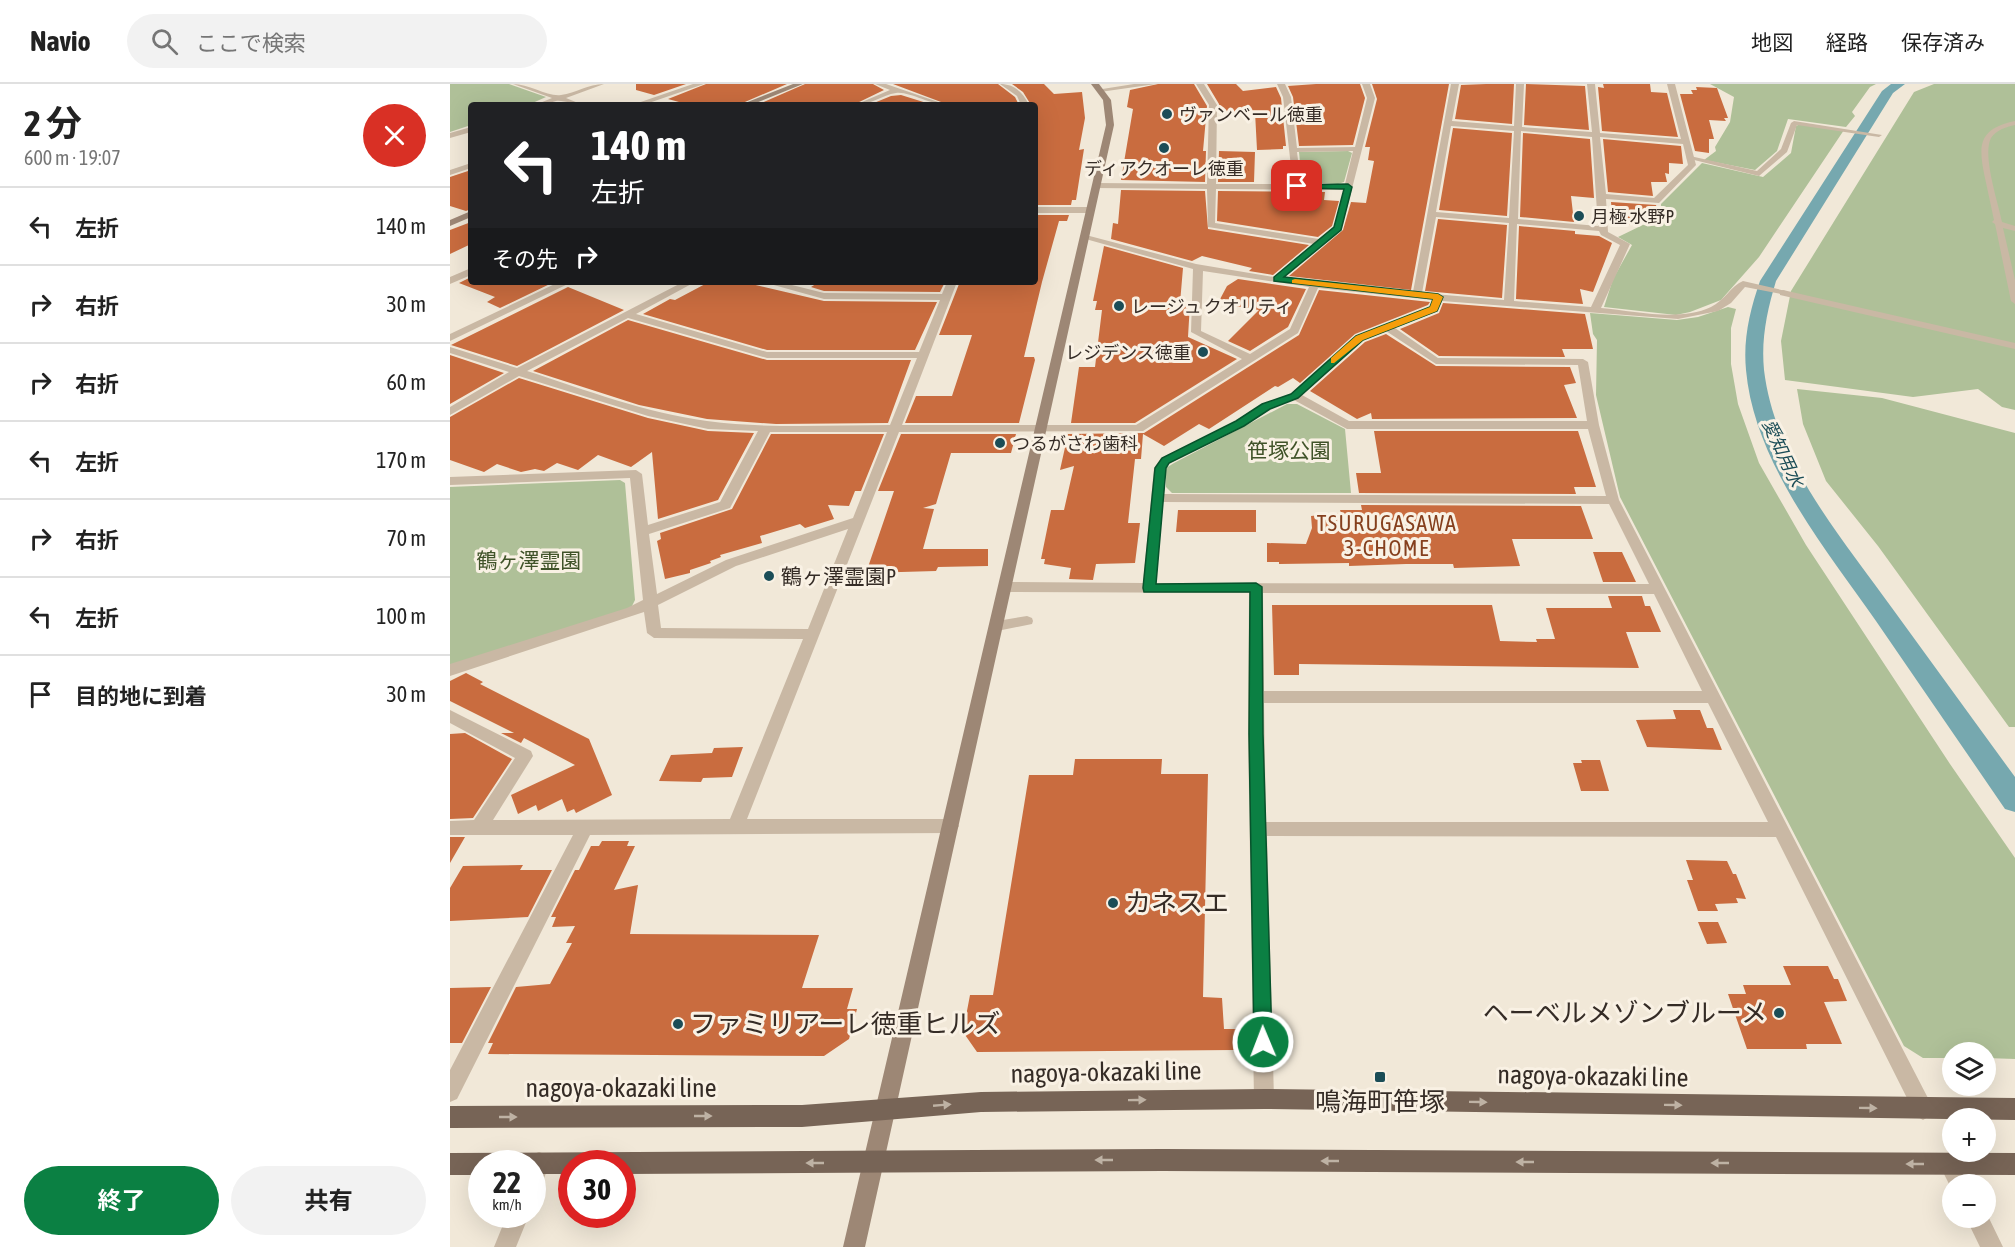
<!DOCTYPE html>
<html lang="ja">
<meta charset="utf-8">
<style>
:root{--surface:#fff;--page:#f2f2f2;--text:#222;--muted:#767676;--line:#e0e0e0;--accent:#0b8043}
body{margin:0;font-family:"Asap Condensed","Noto Sans JP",sans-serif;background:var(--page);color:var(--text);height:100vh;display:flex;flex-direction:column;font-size:22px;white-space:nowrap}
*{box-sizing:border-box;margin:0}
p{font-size:20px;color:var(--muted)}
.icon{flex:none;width:33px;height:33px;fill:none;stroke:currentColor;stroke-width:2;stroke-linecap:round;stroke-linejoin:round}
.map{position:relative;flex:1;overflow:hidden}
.panel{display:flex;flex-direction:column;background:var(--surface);width:450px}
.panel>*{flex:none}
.guide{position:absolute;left:18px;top:18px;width:570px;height:183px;border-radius:6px;box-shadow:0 6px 24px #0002;background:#202124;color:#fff;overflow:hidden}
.tools{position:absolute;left:1492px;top:958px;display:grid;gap:12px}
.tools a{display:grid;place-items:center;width:54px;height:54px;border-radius:50%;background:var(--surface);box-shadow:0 6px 24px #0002;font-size:30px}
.speed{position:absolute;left:18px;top:1066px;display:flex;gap:12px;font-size:30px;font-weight:700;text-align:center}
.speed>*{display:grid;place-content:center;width:78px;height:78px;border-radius:50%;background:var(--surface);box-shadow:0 6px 24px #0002;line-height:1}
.speed small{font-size:15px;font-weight:400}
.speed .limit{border:9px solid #d22;background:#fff;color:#111}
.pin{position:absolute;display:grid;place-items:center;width:51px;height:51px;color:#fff;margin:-26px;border-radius:12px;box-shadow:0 3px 9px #0006}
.me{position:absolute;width:66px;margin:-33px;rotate:359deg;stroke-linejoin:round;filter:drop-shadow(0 0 4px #0008)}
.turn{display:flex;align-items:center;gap:21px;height:126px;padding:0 24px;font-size:27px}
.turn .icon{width:78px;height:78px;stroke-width:2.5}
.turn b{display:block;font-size:42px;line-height:51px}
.then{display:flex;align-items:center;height:57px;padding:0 24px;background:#0003;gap:12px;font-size:22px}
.round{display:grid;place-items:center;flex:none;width:63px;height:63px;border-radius:32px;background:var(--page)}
.summary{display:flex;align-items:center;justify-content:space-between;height:102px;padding:0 24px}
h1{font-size:36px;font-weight:700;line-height:45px}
.button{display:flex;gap:12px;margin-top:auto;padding:12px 24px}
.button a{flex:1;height:69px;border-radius:36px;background:var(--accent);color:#fff;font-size:24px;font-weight:700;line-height:69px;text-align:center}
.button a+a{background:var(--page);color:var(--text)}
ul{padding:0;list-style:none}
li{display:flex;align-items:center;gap:18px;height:78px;padding:0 24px;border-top:2px solid var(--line)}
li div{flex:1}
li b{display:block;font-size:22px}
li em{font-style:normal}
header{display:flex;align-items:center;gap:36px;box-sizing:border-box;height:84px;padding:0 30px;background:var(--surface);border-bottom:2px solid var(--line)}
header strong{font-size:28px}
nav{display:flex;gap:33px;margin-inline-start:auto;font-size:21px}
.search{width:420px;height:54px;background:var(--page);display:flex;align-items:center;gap:15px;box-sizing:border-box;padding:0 21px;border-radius:33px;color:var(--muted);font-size:22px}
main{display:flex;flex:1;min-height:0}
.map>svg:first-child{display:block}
.green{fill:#afc098}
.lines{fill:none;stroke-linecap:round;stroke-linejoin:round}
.canal{fill:#76a8af;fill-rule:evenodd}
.building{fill:#c96c3f}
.lane{fill:#c9b8a4;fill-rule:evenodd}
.street{fill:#c9b8a4;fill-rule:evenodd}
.secondary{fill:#9d8775;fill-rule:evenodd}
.primary{fill:#776456;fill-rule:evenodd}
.oneway{fill:#beb2a4}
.route{fill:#0b8043;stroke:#07532c;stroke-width:1.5}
.slow{fill:#f59e0b}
.poi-dot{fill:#1b4d57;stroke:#f9f1e4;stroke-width:2}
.labels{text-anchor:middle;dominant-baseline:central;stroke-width:6;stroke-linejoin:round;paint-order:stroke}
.far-poi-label{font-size:18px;fill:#352c26;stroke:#f9f1e4;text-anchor:start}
.far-water-label{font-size:18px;font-style:italic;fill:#1b4d57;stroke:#f9f1e4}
.park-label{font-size:21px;fill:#405329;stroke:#f9f1e4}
.poi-label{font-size:21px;fill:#352c26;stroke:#f9f1e4;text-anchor:start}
.neighbourhood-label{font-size:22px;letter-spacing:1.5px;fill:#853f1d;stroke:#f9f1e4}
.near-poi-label{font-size:26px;fill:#352c26;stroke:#f9f1e4;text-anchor:start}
.near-street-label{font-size:26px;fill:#352c26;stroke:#f9f1e4}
</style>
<header>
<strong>Navio</strong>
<div class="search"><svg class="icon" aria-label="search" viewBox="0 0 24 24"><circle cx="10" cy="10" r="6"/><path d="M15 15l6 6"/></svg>ここで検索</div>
<nav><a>地図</a><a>経路</a><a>保存済み</a></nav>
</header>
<main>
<section class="panel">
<div class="summary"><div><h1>2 分</h1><p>600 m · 19:07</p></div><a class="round" style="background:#d93025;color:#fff"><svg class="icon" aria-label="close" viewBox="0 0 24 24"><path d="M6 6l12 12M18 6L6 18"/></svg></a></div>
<ul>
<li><svg class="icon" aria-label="left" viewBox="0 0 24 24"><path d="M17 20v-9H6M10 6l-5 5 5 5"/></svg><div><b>左折</b></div><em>140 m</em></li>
<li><svg class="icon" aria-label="right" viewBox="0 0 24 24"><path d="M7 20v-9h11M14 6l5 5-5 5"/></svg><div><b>右折</b></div><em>30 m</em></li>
<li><svg class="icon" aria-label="right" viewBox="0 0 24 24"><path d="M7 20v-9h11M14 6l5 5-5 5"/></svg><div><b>右折</b></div><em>60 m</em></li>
<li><svg class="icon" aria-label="left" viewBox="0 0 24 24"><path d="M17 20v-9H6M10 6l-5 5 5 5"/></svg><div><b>左折</b></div><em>170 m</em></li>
<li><svg class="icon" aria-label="right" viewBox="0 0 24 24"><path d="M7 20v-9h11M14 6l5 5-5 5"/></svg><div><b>右折</b></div><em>70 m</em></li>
<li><svg class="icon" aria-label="left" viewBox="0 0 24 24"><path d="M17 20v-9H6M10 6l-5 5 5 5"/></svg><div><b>左折</b></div><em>100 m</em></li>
<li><svg class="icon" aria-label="arrive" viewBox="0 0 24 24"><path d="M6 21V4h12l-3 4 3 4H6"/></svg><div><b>目的地に到着</b></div><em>30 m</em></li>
</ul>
<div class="button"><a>終了</a><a>共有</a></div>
</section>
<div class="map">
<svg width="1565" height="1163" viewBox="0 0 1565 1163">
<rect width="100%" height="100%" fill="#f1e8d8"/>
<path class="green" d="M0 0H59L96 13 78 21H21V41L0 48Z
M1260 0H1426L1420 3 1402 28 1405 32 1396 43 1338 35 1327 67 1305 86 1254 76 1266 67 1265 63 1280 38 1284 13Z
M1484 0H1565V326L1552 323 1528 305 1463 313 1335 296 1331 257 1341 207 1464 8Z
M1350 40 1394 46 1309 173 1271 216 1240 228 1226 231 1154 223 1163 195 1182 161 1168 153 1201 137 1211 127V120L1252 79 1313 93 1341 69 1346 42Z
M898 67 902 69 894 98 888 100 852 98 849 68Z
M1278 223 1286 225 1281 244V280L1288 320 1309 379 1356 461 1500 680 1565 774V975L1536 974V969H1503V974H1473L1454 962 1170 413 1146 311 1147 256 1143 250 1140 229 1227 236 1248 233Z
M1347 305 1432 314 1565 349V643H1559L1428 462 1376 397 1353 340Z
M837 320H847L895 345 901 409H722L716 403V384L724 379Z
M170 396 175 399 185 516 181 524 0 581V403Z"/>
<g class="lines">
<path class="canal" d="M1441 0H1455L1443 9 1326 197C1317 227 1311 255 1314 286 1325 377 1391 453 1442 524 1483 580 1524 637 1565 693V728L1555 725C1512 662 1469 600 1426 537 1375 464 1304 378 1296 286 1293 255 1300 226 1310 197L1432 7Z"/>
</g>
<path class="building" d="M186 0H236L204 11 186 6Z
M256 0H337L288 21H240L218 15Z
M355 0H423L434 6 403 21H307Z
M443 0H548L565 13 569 21H499Z
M562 0H594L604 10 632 8 635 34 629 66 634 65 626 116H622L621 121H585L587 93H585V21H581L573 8Z
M708 0H744L757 22 753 67H756L755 98 671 96 683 25 677 23 680 6Z
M757 0H786L793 7 826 3 831 14 836 62H833V65L807 66 805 28H769V20Z
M866 0H910L915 14 903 61 849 62 843 13 838 2Z
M922 0H999L961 206 839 192 893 146 901 118 916 119 924 77 918 76 920 63H915L927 15Z
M1036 0H1064L1062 40 1005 35 1011 1Z
M1076 0 1135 2 1139 46 1074 41Z
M1153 0H1200L1201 8 1217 9 1228 53 1152 47 1148 3 1154 4Z
M1246 3 1267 4 1278 34H1274L1276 37 1259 36 1264 55H1259V69L1245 67 1230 10H1243L1241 6H1247Z
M451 11 483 21H419L441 12Z
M1003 44 1062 49 1057 132 989 126Z
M1073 49 1140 55 1144 114 1121 112 1124 138 1070 133Z
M1153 55 1231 62 1233 80 1219 79V90L1215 89 1217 98H1201L1203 112 1158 108Z
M769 67 805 68 804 98H768Z
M21 86V125L16 127 0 122V93Z
M671 106 755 107 758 145 859 161 823 191 799 187 802 184 752 172 742 177 661 155 663 139 668 140Z
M768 107 875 108 874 116 889 117 882 142 868 153 767 137Z
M1161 118 1206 121 1207 125H1200L1201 130 1185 129V141L1163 139Z
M585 131H619L617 137H609L592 198 574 273H584L585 276 569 339H455L466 312H502L522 251H489L509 200 585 198Z
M988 135 1057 141 1052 214 975 207Z
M21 138V160L0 170V146Z
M1069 142 1125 147V150L1149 152 1162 159 1143 208 1130 205 1133 220 1066 215Z
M654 162 733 184 730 219H740L738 253 787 275 685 339H621L629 283H645L652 226H645L647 217H643Z
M21 193V198H104L50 224 37 218 45 213 9 199Z
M788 195 856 205 838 243 800 267 778 257 809 226 768 219 777 202Z
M259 198H293L374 217 487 218 465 266H317L193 230 220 215 225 216Z
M369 198H494V200L490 208 374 207 361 203Z
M118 203 174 226 67 282 1 261Z
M869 206 980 218 978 221 905 250 850 299 843 294 828 303 825 302 759 345 749 340 714 362 693 350 691 375H685L678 439H690L685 479 646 480 643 496 619 495 621 484 594 480 595 475H591L601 426H614L624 382 610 386 618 350 694 349 849 251Z
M993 219 1135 230 1143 265H1112L1115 273 989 272 950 245 989 229Z
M178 236 317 276H461L438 339 326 340 257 335 189 321 83 287Z
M936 250 986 282 1120 283 1126 299 1114 301 1127 334 922 335 921 329 907 335 860 307 915 258Z
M0 271 54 289 0 320Z
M69 294 198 334 258 347 304 349 268 416 208 435 202 368 181 383 148 371 128 386 107 379 94 387 85 385 71 388 47 380 34 388 0 376V333Z
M924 347H1128L1146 403H1124L1126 410 909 409 906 389H931Z
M321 350H434L411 407H405L399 422 378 421 384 435 355 444 350 440 310 452 312 459 270 471 271 473 260 477 261 479 240 486V489L215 495 207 457 211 455 210 449 282 425Z
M451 350H566L561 369H501L486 420 473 424 484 425 473 465H538V482L488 483 486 487 416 489 444 407H428Z
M911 421 1131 422 1143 455H1062L1070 482 1004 484 1003 480H956L899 482V479L829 480V478H817V459L856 460 862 444 861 432 891 429 890 426H912Z
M728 426H806V448H726Z
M1143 468H1172L1186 498H1153Z
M1158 512H1192L1195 522H1200L1211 548H1176L1189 584 849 580V591H824L822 521H1042L1050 557 1087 558 1086 555H1105L1096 524H1162Z
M16 589 33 598 30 600 139 655 162 711 126 729 124 725 117 728 112 715 88 727 86 721 68 730 61 711 125 681 74 654 71 659 51 649H64L0 617V597Z
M1223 626H1250L1257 644H1263L1272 666 1197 663 1186 636 1226 635Z
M15 649 62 675 23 734 0 735V650Z
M293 663 282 693 253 694 251 698 209 697 221 671 262 669 264 664Z
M625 675H712L711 690H758L753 913 772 914 774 945H790L791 961 784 966 527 968 513 948 520 911H543L579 691H623Z
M1131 676H1150L1159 707H1131L1123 679H1132Z
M0 753H15L0 779Z
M152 757H179L177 762H185L164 806 188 801 180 850 369 851 352 904H403L397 925H407L399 955 374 972 38 970 43 959H38L66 903 100 900 122 859H116L125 842 102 843 106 833H101L125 786H129L141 762H149Z
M1236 776 1277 777 1283 790H1286L1296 815 1286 814 1288 819 1265 820 1268 827H1248L1237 796H1243Z
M73 781 70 786H102L78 833 0 837V804L13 782Z
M1248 838H1268L1277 859 1257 860Z
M1333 882H1378L1384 895H1388L1397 917 1374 918 1392 960H1356L1357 965H1297L1278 910H1296L1293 901H1341Z
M41 903 12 959H0V904Z"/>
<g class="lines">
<path class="lane" d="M1344 37 1432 51 1429 53 1347 41 1337 68 1309 92 1236 74 1240 72 1307 87 1331 65 1341 39Z
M1565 37V41C1556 43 1546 46 1541 54 1532 71 1548 118 1552 138L1565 142V147L1553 144 1565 196V220L1561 217 1545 140 1542 138 1544 136C1541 122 1538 108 1535 94 1528 61 1528 45 1565 37Z
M1333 206 1565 259V265L1330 211V207Z
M577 532 582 534 583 537 582 540 547 547 540 542 547 537Z"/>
<path class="street" d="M63 0C79 0 98 13 111 11 126 9 138 0 154 0L116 14 133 21C124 21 114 16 106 17 99 19 93 21 85 21L102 14Z
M243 0H254L193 21H182Z
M425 0H436L497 21C480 21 459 7 446 9 432 11 421 21 405 21L440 6Z
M550 0C565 0 573 9 579 21H571L567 12Z
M684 0H706L650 8 646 6Z
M746 0H754L767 21 766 100H843L833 13 827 0H835L841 13 847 64 905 63 917 14 912 0H920L925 14 892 144 834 194 963 208 1001 0H1009L1002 37 1064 42 1066 0H1074L1072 43 1142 48 1137 0H1145L1150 49 1231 55 1217 0H1225L1246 81 1209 119 1156 115 1158 148 1180 160 1151 224C1185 227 1229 238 1261 223 1274 217 1281 202 1293 197L1336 207V211L1295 203 1281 219 1268 227 1228 235 992 217 988 227 945 244 988 274 1133 275 1138 278 1149 341 1169 416 1480 1018 1484 1025 1480 1032 1473 1036 1466 1032 1326 753 817 752 824 1015 821 1022 814 1025 807 1022 804 1015 798 650 799 509 556 508 549 503 556 498 693 499 704 384 711 374 786 337 812 320 841 310 906 252 980 223 983 216 868 204 848 249 693 347 449 348 297 735H500L506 737 509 742 506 747 500 749 140 751 7 1015 0 1018V986L123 751H0V737L24 736 65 674 0 639V626L81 667 83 672 43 736 280 735 353 555 204 554 197 549 194 528 0 592V580L177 524 193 516 180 394 0 401V393L186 386 192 390 198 441 270 418 308 347 258 345 198 332 69 292 0 331V323L59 288 0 269V263L67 284 233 198H245L186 230 317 268H469L490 216 374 215 313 198H330L374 209 492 210 497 198H507L452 341H686L792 275 741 248 743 185 632 154V150L746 180 824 193 864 160 758 143 757 105 644 104V100L647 99 757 100 759 21ZM1001 42 1064 47 1059 134 986 128ZM1071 47 1142 53 1148 142 1068 135ZM1150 53 1233 60 1238 81 1204 114 1156 110ZM903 67 895 100H851L847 68ZM766 105 894 106 884 143 869 155 765 139ZM986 133 1059 139 1054 216 972 209ZM1067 140 1149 147 1151 151 1170 161 1141 223 1064 217ZM753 187 859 203 840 245 800 270 751 247ZM178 234 317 274H467L440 341C380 341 317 345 257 337 196 329 136 306 77 287ZM936 247 986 280 1128 281 1137 337H899L852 311 914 256ZM844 316 897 345H1138L1156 412 714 410 716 384 719 380 794 341 820 324ZM320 348H437L403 434 276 476 207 510 199 450 280 424ZM713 418 1159 420 1199 500 706 499ZM398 445 358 545 211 544 208 521 286 482ZM813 509 1204 510 1252 607H814ZM814 619H1258L1318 738H816Z
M21 43V48L0 54V49Z
M21 79V84L0 91V86Z
M585 123H641L645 126 641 129H585Z
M21 184V191L0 200V193Z
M109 198H122L0 257V250Z
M89 1068 97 1071 100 1079 90 1104 82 1107V1080H78L81 1071Z
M1500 1069 1508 1072 1522 1101H1503V1108L1489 1080 1492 1072Z
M1536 1128 1553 1163H1530L1516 1134H1536Z
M57 1131H79L66 1163H44Z"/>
<path class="secondary" d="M343 0H353L301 21H290Z
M641 0H649L661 16 664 41 415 1163H393L656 41 653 16Z
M21 127V133L0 142V136Z"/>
<path class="primary" d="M814 1005 1565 1014V1036L814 1025 531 1028 352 1043 0 1044V1022L352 1021 531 1008Z
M712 1065 1565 1069V1091L712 1087 172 1090V1080H122V1090H82V1080H32V1091H0V1069Z"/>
</g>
<defs><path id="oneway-solid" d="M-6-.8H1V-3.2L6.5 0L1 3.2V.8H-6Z" transform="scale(1.5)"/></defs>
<g class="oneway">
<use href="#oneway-solid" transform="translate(687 1016) rotate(-1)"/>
<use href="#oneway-solid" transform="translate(1028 1018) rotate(1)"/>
<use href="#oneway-solid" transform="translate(492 1021) rotate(-5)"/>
<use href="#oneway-solid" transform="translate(1223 1021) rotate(1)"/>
<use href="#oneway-solid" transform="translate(1418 1024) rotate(1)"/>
<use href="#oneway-solid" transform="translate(253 1032)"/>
<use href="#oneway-solid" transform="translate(58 1033)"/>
<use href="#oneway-solid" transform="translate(654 1076) rotate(180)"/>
<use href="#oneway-solid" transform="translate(880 1077) rotate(-180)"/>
<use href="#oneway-solid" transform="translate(1075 1078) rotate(-180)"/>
<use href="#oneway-solid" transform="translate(365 1079) rotate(180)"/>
<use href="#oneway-solid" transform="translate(1270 1079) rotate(-180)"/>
<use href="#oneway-solid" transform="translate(1465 1080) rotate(180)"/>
</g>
<path class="route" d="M844 101 898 100 902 103 891 146 834 193 988 210 993 213 987 227 913 256 848 314 820 325 794 342 719 379 716 384 706 500 806 499 812 503 813 650 822 958 820 965 813 967 807 965 804 958 799 650 800 508H694L693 504 705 384 712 374 786 337 812 320 841 310 906 252 980 223 983 215 824 197V193L884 143 894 105 847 104Z"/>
<path class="slow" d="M845 195 988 210 993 213 987 227 913 256 884 279H881V274L906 252 980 223 983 215 842 199V196Z"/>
<g class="poi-dot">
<circle cx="717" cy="30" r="6"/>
<circle cx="714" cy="64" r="6"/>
<circle cx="1129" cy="132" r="6"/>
<circle cx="669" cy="222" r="6"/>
<circle cx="753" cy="268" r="6"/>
<circle cx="550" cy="359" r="6"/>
<circle cx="319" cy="492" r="6"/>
<circle cx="663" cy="819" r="6"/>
<circle cx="1329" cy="929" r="6"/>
<circle cx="228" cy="940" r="6"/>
<rect x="924" y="987" width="12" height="12" rx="3"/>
</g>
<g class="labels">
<g class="far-poi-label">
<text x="729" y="30">ヴァンベール徳重</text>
<text x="714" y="84" text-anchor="middle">ディアクオーレ徳重</text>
<text x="1141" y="132">月極 水野P</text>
<text x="681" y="222">レージュ クオリティ</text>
<text x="741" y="268" text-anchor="end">レジデンス徳重</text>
<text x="562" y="359">つるがさわ歯科</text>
</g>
<g class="far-water-label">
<text transform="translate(1333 369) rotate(65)">愛知用水</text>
</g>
<g class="park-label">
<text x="839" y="366">笹塚公園</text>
<text x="79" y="476">鶴ヶ澤霊園</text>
</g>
<g class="poi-label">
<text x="331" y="492">鶴ヶ澤霊園P</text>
</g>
<g class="neighbourhood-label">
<text x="937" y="439">TSURUGASAWA<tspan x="937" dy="25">3-CHOME</tspan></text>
</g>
<g class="near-poi-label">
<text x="675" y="819">カネスエ</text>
<text x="1317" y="929" text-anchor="end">ヘーベルメゾンブルーメ</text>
<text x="240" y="940">ファミリアーレ徳重ヒルズ</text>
<text x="930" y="1018" text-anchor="middle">鳴海町笹塚</text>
</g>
<g class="near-street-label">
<text transform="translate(656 988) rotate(-1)">nagoya-okazaki line</text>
<text transform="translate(1143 992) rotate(1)">nagoya-okazaki line</text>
<text x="171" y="1004">nagoya-okazaki line</text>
</g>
</g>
</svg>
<div class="tools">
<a><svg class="icon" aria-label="layers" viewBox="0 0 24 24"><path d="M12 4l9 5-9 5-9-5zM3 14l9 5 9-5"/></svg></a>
<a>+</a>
<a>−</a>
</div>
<div class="speed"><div>22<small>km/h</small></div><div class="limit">30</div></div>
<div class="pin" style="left:847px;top:102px;background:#d93025"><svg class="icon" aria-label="arrive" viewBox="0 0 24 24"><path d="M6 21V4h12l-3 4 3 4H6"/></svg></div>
<svg class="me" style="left:813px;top:958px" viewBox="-20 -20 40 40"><circle r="17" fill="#0b8043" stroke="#fff" stroke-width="3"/><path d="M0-11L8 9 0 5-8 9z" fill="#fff"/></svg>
<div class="guide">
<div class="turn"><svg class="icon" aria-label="left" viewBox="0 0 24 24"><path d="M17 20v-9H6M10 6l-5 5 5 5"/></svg><div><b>140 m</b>左折</div></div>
<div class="then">その先<svg class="icon" aria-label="right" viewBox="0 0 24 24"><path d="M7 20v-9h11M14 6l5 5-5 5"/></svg></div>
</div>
</div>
</main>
